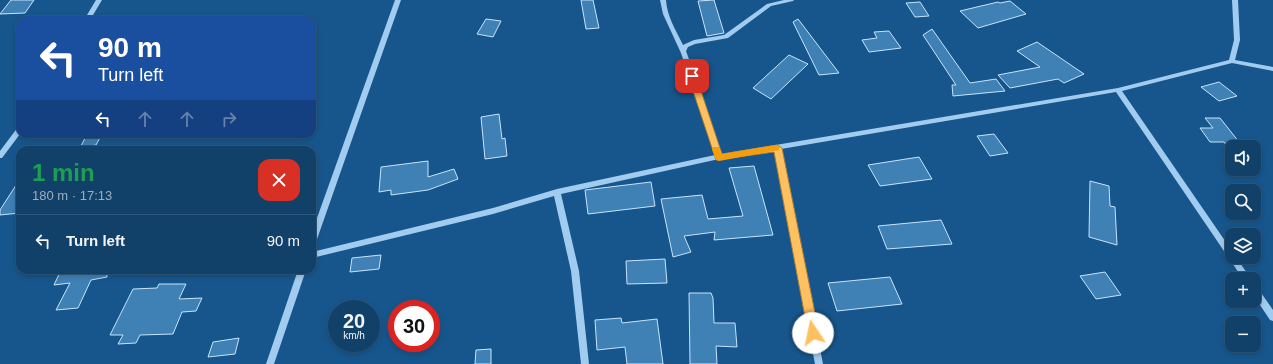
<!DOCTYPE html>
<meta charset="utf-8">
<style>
:root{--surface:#114069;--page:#1e4b71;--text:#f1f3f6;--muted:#9cafc0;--line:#30597d}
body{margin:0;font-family:Arial,sans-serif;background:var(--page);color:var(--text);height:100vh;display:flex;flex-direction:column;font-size:15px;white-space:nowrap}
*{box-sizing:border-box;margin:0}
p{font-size:13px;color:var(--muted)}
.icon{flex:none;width:22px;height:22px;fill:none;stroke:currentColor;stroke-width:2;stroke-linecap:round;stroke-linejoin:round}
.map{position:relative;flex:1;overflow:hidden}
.sheet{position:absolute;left:16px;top:146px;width:300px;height:128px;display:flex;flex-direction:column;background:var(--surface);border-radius:12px;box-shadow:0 2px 6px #0003,0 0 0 1px var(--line)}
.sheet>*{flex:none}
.guide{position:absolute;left:16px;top:16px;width:300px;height:122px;border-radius:12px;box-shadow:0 2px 6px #0003,0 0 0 1px var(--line);background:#1a4fa0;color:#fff;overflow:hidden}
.buttons{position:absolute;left:1225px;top:140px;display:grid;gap:8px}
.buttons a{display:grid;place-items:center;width:36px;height:36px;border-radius:8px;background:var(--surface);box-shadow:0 2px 6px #0003,0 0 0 1px var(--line);font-size:20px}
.speed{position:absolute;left:328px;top:300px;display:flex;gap:8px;font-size:20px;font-weight:700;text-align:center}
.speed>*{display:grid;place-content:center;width:52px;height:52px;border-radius:50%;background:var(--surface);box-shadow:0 2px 6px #0003,0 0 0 1px var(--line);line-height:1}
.speed small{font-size:10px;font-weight:400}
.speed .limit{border:6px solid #d22;background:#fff;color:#111}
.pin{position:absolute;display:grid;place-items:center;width:34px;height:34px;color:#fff;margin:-17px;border-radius:8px;box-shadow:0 2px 6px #0006}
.me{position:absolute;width:44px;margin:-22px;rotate:349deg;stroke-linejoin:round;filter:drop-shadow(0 0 3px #0008)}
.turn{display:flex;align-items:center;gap:14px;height:84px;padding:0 16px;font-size:18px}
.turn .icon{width:52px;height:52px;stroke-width:2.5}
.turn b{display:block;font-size:28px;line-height:34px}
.lanes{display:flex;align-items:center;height:38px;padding:0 16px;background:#0003;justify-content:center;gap:20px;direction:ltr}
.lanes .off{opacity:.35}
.round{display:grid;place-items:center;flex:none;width:42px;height:42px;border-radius:12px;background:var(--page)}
.summary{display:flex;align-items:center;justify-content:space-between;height:68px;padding:0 16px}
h1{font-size:24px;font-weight:800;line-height:30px;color:#1e9e55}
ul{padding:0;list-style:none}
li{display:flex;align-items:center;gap:12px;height:52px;padding:0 16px;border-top:1px solid var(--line)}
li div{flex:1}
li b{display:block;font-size:15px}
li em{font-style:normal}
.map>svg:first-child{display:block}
.building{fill:#3f80b5;stroke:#c8e4fb}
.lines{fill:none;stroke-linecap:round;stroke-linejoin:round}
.minor{fill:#a2ccef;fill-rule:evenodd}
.route{fill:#ffc05f;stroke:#a67d3e}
.slow{fill:#f59e0b}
</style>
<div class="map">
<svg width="1273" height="364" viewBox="0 0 1273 364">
<rect width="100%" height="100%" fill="#17568c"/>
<path class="building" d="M11 0H34L25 13 0 14Z
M581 0H593L599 28 586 29Z
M714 0 724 33 707 36 698 1Z
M1010 1 1026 14 978 28 960 11 998 2 1000 3Z
M920 2 929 16 915 17 906 3Z
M486 19 501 21 493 37 477 34Z
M798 19 839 73 819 75 793 22Z
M932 29 970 83 996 79 1005 91 953 96 952 85H956L923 35Z
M889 31 901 48 869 52 862 40 877 38 874 32Z
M1037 42 1084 74 1064 83 1058 79 1010 88 998 75 1040 67 1017 51Z
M789 55 808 64 771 99 753 88Z
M1219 82 1237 96 1219 101 1201 87Z
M499 114 502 139 505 138 507 156 485 159 481 117Z
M1205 118H1220L1243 147H1232V152L1224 142H1210L1200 128H1213Z
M87 134H102L96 145 80 148Z
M994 134 1008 153 990 156 977 136Z
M919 157 932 179 880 186 868 165Z
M428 161V177L454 169 458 179 428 190 391 195V190L379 192 381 167Z
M754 166 773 235 714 240 715 232 684 236 691 252 673 257 661 199 702 195 708 219 743 216 729 168Z
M20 179V213L0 215V210Z
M1090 181 1109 186 1110 206 1115 207 1117 245 1089 237Z
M651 182 655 206 588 214 585 190Z
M941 220 952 244 887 249 878 226Z
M381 255 379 269 350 272 352 258Z
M665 259 667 283 627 284 626 261Z
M61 270H107V277L91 280 78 308 56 310 70 283 54 285Z
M1105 272 1121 295 1096 299 1080 276Z
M890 277 902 304 837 311 828 283Z
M159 284H186L179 299 202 298 196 311 182 312 173 334 140 335 136 343 118 344 123 335H110L133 289 157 288Z
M689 293H711L713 298 714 323H735L737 347 716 346 717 364H690Z
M621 318 622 323 657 319 663 364H627L625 347 597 350 595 320Z
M239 338 235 354 208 357 213 342Z
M491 349V364H475L476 350Z"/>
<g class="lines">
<path class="minor" d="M96 0H102L90 20H84Z
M395 0H401L316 242 315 244 312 245V232Z
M660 0H666C667 17 676 30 683 45L694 40 724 35 767 4 784 0H794L793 1 771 6 728 38 695 44 688 47 686 51 701 92 721 154 1118 88 1229 60 1234 40 1232 0H1238L1240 40 1235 60 1273 67V71L1232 63 1122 91 1232 251V257H1236L1251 279H1243L1116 92 781 149 823 364H815L774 150 719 159 561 194 579 271 589 364H581L571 271 554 196 493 214 312 258V252L493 208 557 189 715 155 681 53 663 14Z
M18 127H20V134L2 158H0V151Z
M298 270H306L274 364H266Z
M1254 286 1257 287 1273 310V321L1270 320 1254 296Z"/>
</g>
<path class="route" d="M692 73 696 76 722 154 777 145 782 148 819 333 817 337 813 338 809 337 808 333 774 152 716 160 688 76Z"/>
<path class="slow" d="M776 145 779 146V150L719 161 716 160 712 149 713 147H719L722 154Z"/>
</svg>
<div class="buttons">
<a><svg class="icon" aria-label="sound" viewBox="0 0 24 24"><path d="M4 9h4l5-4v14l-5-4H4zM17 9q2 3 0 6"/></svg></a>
<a><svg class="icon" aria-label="search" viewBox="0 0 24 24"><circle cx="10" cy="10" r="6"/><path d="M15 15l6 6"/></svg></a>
<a><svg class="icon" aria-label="layers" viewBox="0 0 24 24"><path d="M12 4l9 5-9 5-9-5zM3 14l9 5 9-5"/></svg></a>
<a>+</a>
<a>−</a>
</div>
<div class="speed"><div>20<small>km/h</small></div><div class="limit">30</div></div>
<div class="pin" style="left:692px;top:76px;background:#d93025"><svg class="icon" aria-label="arrive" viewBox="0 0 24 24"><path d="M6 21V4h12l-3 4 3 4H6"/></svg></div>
<svg class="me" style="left:813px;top:333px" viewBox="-20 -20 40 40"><circle r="19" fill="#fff"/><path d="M0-13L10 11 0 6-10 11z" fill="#ffc05f"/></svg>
<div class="guide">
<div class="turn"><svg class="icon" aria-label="left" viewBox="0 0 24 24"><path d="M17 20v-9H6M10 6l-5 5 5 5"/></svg><div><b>90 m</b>Turn left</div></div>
<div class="lanes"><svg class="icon" aria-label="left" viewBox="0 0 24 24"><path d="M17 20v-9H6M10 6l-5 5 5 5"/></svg><svg class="icon off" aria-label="ahead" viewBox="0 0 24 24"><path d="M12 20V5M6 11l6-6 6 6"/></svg><svg class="icon off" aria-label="ahead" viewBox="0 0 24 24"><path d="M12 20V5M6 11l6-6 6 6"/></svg><svg class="icon off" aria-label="right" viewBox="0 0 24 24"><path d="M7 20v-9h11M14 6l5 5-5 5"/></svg></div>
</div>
<section class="sheet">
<div class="summary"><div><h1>1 min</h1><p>180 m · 17:13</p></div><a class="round" style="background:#d93025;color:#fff"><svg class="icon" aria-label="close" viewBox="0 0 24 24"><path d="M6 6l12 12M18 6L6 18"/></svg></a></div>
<ul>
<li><svg class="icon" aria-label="left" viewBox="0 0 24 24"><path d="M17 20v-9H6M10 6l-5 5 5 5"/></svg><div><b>Turn left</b></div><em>90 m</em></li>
</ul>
</section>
</div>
